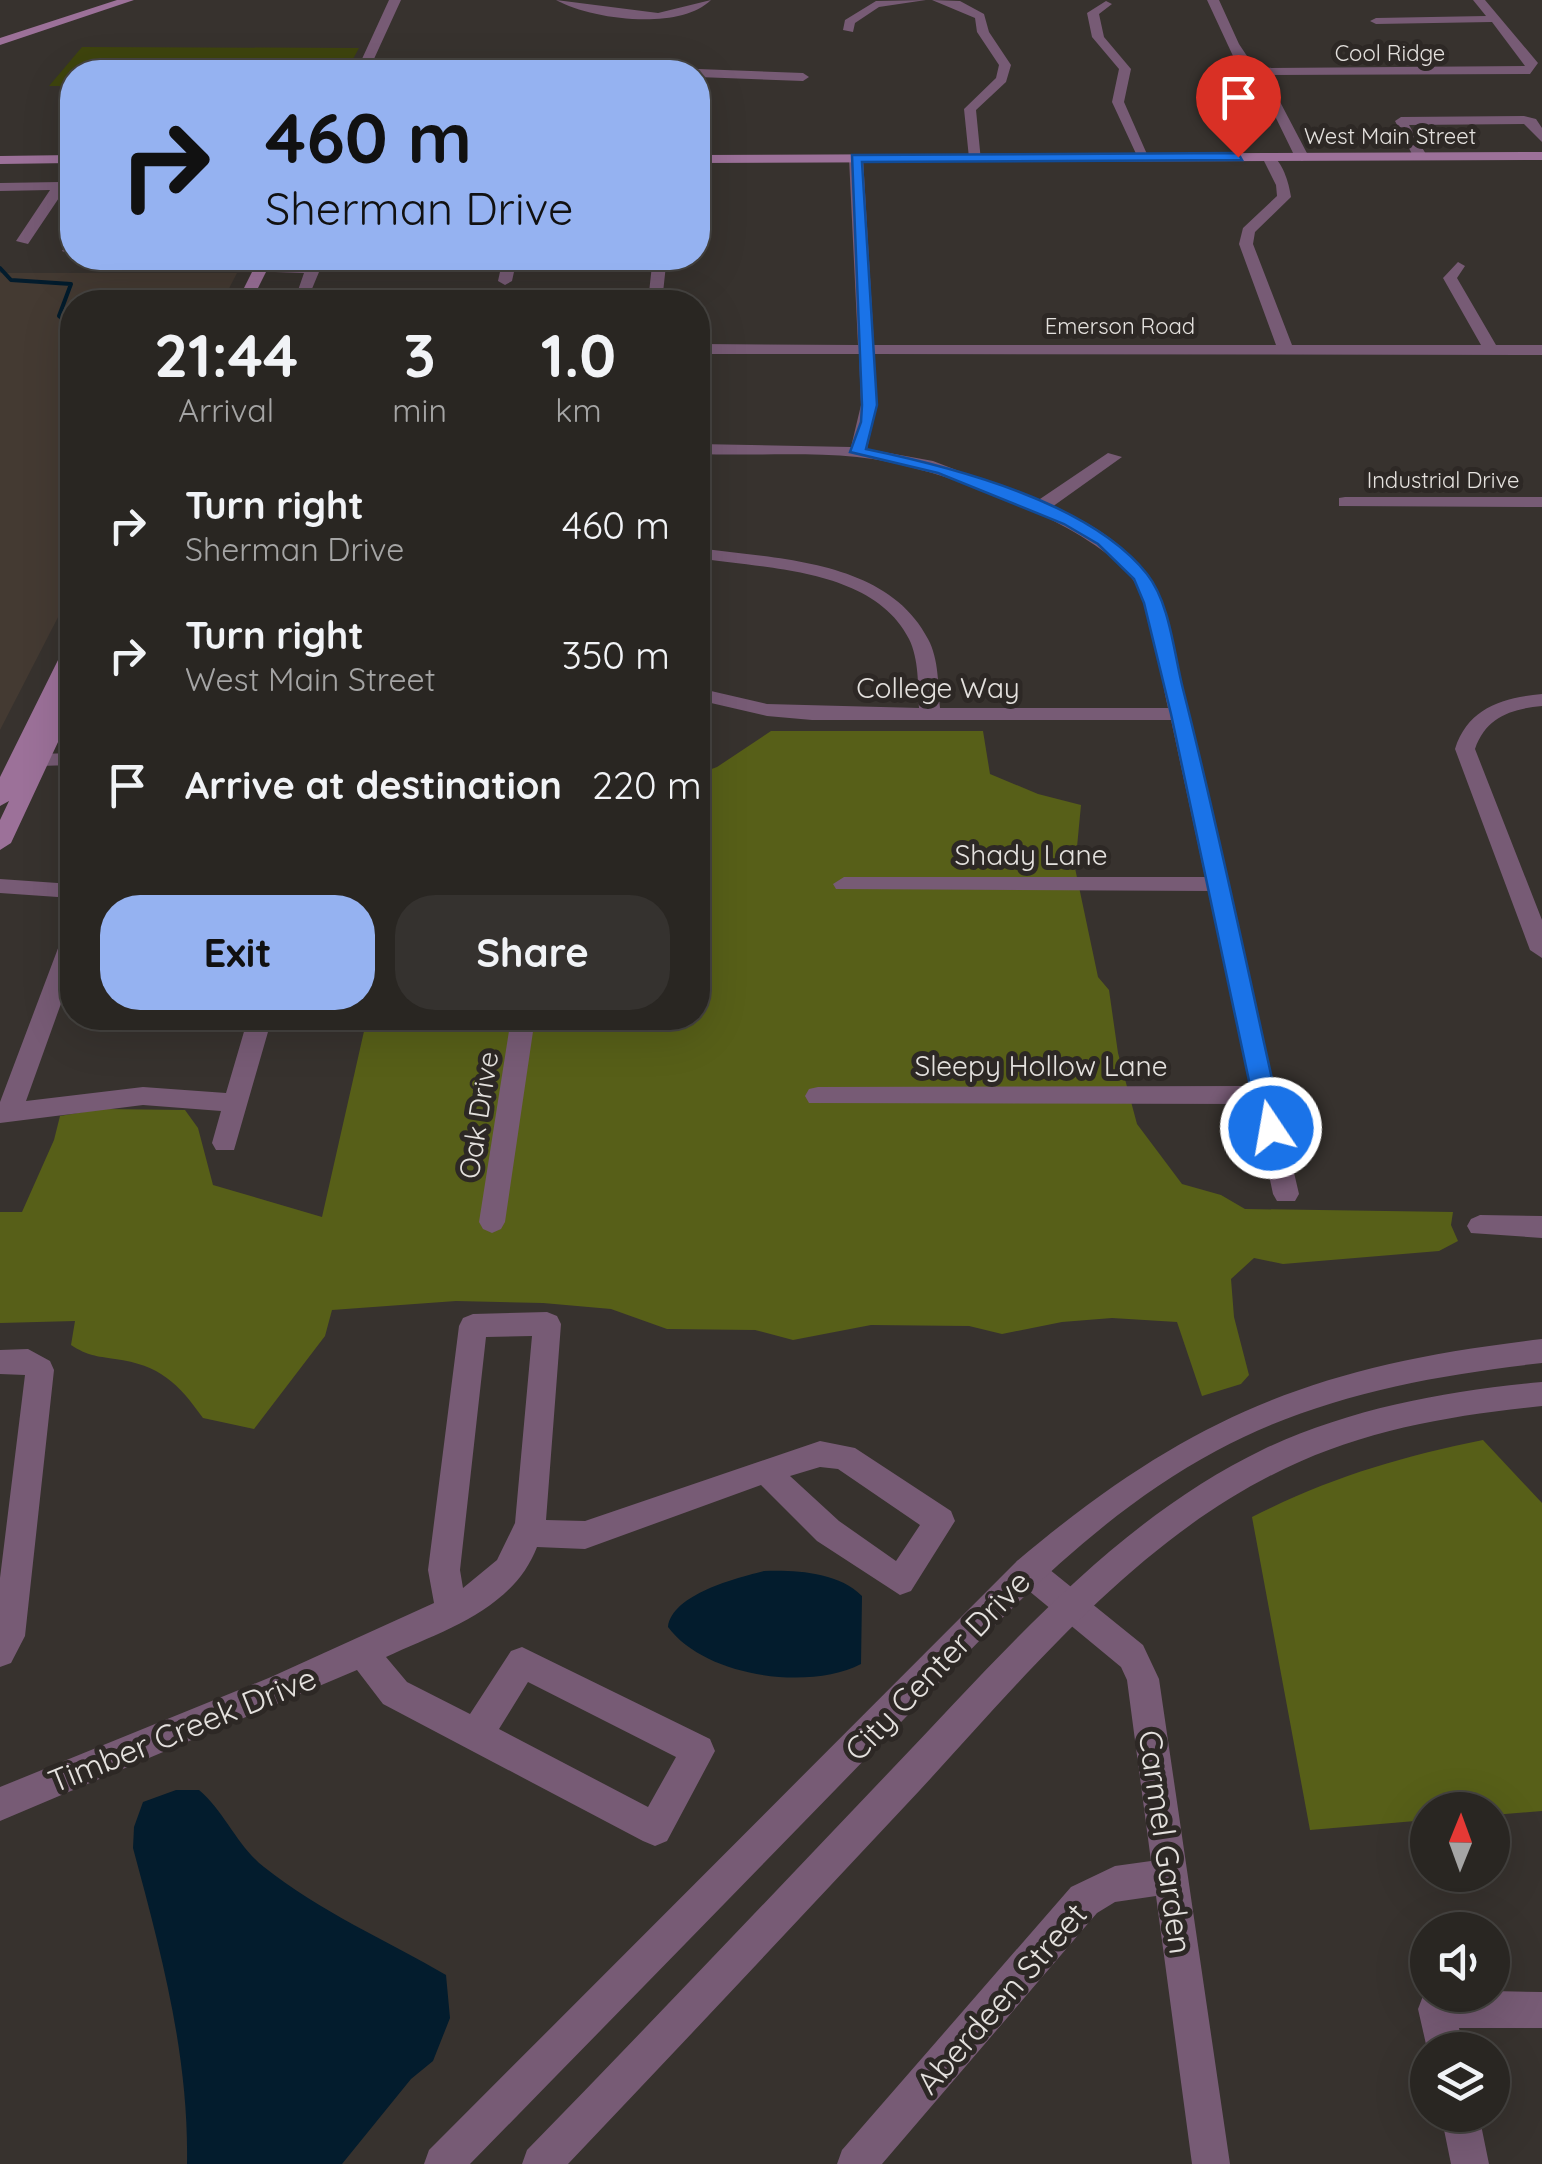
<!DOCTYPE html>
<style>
:root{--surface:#292622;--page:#35322f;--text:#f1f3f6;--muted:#a5a5a5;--line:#454340;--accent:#95b2f1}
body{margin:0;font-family:Quicksand,sans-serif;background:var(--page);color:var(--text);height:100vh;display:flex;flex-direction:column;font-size:38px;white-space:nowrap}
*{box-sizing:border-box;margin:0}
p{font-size:32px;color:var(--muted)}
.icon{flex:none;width:55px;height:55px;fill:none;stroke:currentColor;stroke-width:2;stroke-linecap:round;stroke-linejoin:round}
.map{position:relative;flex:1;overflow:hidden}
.panel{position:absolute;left:60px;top:290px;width:650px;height:740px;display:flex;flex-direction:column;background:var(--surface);border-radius:40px;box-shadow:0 10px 40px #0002,0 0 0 2px var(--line)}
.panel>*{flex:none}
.guide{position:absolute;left:60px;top:60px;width:650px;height:210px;border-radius:40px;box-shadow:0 10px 40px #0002,0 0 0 2px var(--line);background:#95b2f1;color:#111;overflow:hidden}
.needle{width:65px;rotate:1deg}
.fabs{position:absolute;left:1410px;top:1792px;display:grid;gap:20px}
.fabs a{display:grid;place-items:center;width:100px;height:100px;border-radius:50%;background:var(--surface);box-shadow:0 10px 40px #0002,0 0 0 2px var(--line);font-size:50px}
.pin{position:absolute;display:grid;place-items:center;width:85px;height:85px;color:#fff;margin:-102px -42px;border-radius:50% 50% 50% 0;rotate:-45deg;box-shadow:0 0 10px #0007}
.pin .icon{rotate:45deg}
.me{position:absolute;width:110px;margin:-55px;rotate:348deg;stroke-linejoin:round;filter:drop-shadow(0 0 8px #0008)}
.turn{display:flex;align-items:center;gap:35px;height:210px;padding:0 40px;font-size:45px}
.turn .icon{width:130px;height:130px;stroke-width:2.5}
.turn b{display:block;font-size:70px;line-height:85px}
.eta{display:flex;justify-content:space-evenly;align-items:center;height:170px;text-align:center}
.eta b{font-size:60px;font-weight:700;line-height:70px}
.button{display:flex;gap:20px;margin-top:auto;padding:20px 40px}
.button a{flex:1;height:115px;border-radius:40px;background:var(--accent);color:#111;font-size:40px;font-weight:700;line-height:115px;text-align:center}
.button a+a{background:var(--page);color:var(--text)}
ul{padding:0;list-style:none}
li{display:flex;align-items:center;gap:30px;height:130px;padding:0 40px}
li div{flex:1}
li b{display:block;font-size:38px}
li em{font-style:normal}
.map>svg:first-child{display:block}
.built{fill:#443a32}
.green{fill:#3e440d}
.forest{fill:#575f18}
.water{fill:#031c2d}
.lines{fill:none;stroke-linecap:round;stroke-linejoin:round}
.stream{stroke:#031c2d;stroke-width:4}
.minor{fill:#775b75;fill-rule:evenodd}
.tertiary{fill:#775b75;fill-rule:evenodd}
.secondary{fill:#9c7199;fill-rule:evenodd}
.route{fill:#1a73e8;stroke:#114b97;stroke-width:2.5}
.labels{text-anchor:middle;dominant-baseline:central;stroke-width:10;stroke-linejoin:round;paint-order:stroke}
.far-street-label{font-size:22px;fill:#e4e1de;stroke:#2d2825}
.street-label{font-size:28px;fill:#e4e1de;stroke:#2d2825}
.near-street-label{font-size:32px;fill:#e4e1de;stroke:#2d2825}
</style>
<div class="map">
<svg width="1542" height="2164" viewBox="0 0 1542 2164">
<rect width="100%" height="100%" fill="#37322e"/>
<path class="built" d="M0 273H237L222 302H72V590L0 730Z"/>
<path class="green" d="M82 47 359 48 346 72H72V86H49Z"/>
<path class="forest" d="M771 731H983L990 774 1038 794 1081 805 1075 868 1098 977 1109 990 1118 1053 1137 1124 1182 1184 1221 1195 1245 1209 1453 1212 1451 1225 1458 1241 1439 1251 1283 1264 1254 1258 1231 1279 1234 1317 1249 1375 1241 1384 1202 1396 1177 1322 1112 1318 1062 1322 1002 1334 969 1326 871 1325 793 1340 755 1330 667 1329 611 1309 543 1303 456 1301 332 1310 325 1336 254 1429 203 1418C178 1383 160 1365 115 1359 96 1356 88 1356 71 1345L75 1321 0 1323V1212H22L54 1140 60 1116 101 1109 185 1110 198 1128 213 1185 322 1217 367 1018H698V774L717 767Z
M1483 1440 1542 1503V1811L1493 1815 1492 1810H1428L1427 1820 1310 1830 1252 1517C1329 1478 1399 1457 1483 1440Z"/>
<path class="water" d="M764 1571C796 1570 838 1572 862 1596L861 1664C809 1691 705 1677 668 1627 672 1594 737 1578 764 1571Z
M176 1790H199C225 1812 237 1846 264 1867 319 1911 386 1940 446 1975L450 2018 433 2061 411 2079 342 2164H187C189 2055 161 1952 133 1848L134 1827 143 1802Z"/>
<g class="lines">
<path class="stream" d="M0 268 11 280 71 284 59 316 72 327"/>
<path class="minor" d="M556 0 658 13 711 0C679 31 593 20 556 0Z
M926 0 879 7 855 23 853 32 843 30 845 20 876 1Z
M932 0 960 1 984 14 989 32 1011 65 1006 82 976 110 981 161 969 158 964 109 996 78 999 65 977 32 975 18Z
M1207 0H1219L1239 44 1255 68 1525 66 1492 22 1376 24 1370 21 1376 18 1486 16 1473 0H1485L1538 63 1530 74 1266 75 1309 157 1302 161 1295 157 1258 81 1233 56Z
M1106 1 1112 4 1099 14 1104 37 1131 69 1124 102 1150 161 1138 158 1112 102 1119 69 1092 37 1087 13Z
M698 69 803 73 809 77 803 81 698 77V72H692Z
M1524 116 1536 119 1542 128V142L1524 124 1409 125 1427 156 1420 160 1413 156 1395 121 1401 117Z
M1269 153C1282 160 1289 182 1291 197L1255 232 1253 244 1292 345H1481L1443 278 1458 262 1465 266 1457 278 1496 345H1542V355L874 354 877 405 867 449 933 461 1037 501 1108 453 1122 457 1052 507C1101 526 1140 554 1161 603L1299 1194 1295 1201H1277L1273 1194 1254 1104 809 1103 805 1096 809 1089 818 1087 1250 1086 1208 891 836 889 833 884 844 877H1205L1171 720H812L767 716 698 700V688L767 704 919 708C918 686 919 659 909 639 873 568 765 569 698 558V548C775 559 887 559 928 639 939 659 938 686 940 708H1168C1160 673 1152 604 1131 577 1086 520 929 464 857 457 805 452 750 456 698 454V444L851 447 861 405 859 354H698V344L858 345 849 158 856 154 863 158 874 345H1276L1239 244 1243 228 1277 196 1276 185 1262 157Z
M0 183 60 182 67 186 28 244 16 241 50 190 0 191Z
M72 247V255L62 251 64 248Z
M197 258H211L200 270 193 266Z
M336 258H356L319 272 309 296 334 298 341 302H294L304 273 275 272 268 268 275 264 312 265Z
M503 258H517L512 281 505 285 498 281Z
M659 261 666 265 662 302H648L652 265Z
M1345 497H1542V507L1339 506V498Z
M1542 694V706C1511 709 1486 717 1475 749L1542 920V958L1530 950 1455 749C1468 708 1502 698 1542 694Z
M72 753V765L40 766 30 760 40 754Z
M0 879 72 884V898L0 893Z
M72 935V973L26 1101 143 1087 226 1093 248 1018H272L234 1150H216L212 1143 221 1111 143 1105 0 1123V1102L60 943Z
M511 1018H535L505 1222 501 1229 492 1233 483 1229 479 1222Z
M1480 1215 1542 1216V1238L1471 1233 1467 1226 1471 1219Z
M547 1312 557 1316 561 1324 546 1520 585 1521 820 1441 855 1448 951 1511 955 1521 911 1591 900 1595 817 1541 761 1485 585 1549 537 1547C513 1610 442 1631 386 1657L407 1682 470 1714 511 1651 522 1647 710 1739 715 1751 667 1841 655 1846 643 1841 383 1704 357 1670 0 1821V1787L271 1677 434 1603 428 1570 459 1326 463 1318 473 1314ZM532 1336 515 1523 497 1560 463 1588 460 1570 486 1337ZM820 1467 838 1469 920 1525 896 1561 839 1521 790 1476ZM528 1682 676 1757 648 1807 499 1729Z
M28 1349 50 1361 54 1370 25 1636 11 1663 0 1667V1578L25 1375 0 1374V1350Z
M1028 1557 1039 1561 1143 1645 1159 1679 1230 2164H1192L1156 1896 1115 1902 1097 1913 882 2164H837L842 2150 1071 1887 1115 1866 1151 1861 1127 1680 1121 1667 1017 1581 1012 1571 1017 1561Z
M1492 1991 1542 1992V2028H1459L1464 2050H1428V2053L1418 2009 1423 1996 1492 1995Z
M1441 2115H1479L1489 2164H1451Z"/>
<path class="tertiary" d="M389 0H401L368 72H356Z
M1542 1339V1363C1428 1376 1318 1396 1216 1451 1080 1524 978 1644 871 1753 738 1890 604 2027 470 2164H424L429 2150 1017 1561C1191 1414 1317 1365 1542 1339Z
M1542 1382V1406C1454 1415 1367 1429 1286 1468 1138 1538 1029 1672 920 1790 803 1915 686 2040 568 2164H522L527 2150C650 2024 772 1895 893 1768 1005 1651 1116 1520 1264 1449 1352 1408 1446 1391 1542 1382Z"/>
<path class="secondary" d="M117 0H134L0 45V38Z
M1542 152V160L698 163V155Z
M72 155V163L0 164V156Z
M259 258H273L251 302H237Z
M72 646V671L63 690 72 686V712L11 843 0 850V820L9 801 0 806V777L62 652Z"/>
</g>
<path class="route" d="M1238 153 1242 160 862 162 877 405 866 449C953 467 1090 502 1147 574 1170 603 1174 654 1183 689 1220 834 1250 982 1283 1128L1271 1136 1259 1128 1171 714 1144 603 1134 579 1098 544 1064 524 938 473 850 452 861 422 862 405 852 155Z"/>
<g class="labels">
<g class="far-street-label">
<text x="1390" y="53">Cool Ridge</text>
<text x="1390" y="136">West Main Street</text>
<text x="1120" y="326">Emerson Road</text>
<text x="1443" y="480">Industrial Drive</text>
</g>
<g class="street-label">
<text x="938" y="687">College Way</text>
<text x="1031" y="854">Shady Lane</text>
<text x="1041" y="1065">Sleepy Hollow Lane</text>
<text transform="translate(478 1115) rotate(-81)">Oak Drive</text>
</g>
<g class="near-street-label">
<text transform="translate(937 1665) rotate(-46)">City Center Drive</text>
<text transform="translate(182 1729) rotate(-22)">Timber Creek Drive</text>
<text transform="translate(1166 1842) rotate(82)">Carmel Garden</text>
<text transform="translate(1001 1998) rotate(-49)">Aberdeen Street</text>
</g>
</g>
</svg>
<div class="fabs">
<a><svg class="needle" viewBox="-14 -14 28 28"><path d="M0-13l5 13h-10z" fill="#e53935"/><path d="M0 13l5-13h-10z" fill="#a5a5a5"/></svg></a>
<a><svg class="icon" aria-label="sound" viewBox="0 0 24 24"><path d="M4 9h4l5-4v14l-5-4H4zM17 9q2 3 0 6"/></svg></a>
<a><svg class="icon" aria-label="layers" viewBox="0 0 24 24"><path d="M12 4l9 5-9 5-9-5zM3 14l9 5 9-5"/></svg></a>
</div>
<div class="pin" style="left:1238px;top:157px;background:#d93025"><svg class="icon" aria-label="arrive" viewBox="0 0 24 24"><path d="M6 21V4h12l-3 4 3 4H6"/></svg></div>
<svg class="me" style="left:1271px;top:1128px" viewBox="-20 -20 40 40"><circle r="17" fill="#1a73e8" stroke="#fff" stroke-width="3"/><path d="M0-11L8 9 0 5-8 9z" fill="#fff"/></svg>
<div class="guide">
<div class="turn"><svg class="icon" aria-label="right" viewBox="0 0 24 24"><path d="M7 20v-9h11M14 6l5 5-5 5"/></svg><div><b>460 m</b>Sherman Drive</div></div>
</div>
<section class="panel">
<div class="eta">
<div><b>21:44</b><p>Arrival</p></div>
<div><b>3</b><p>min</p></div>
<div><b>1.0</b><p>km</p></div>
</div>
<ul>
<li><svg class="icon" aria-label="right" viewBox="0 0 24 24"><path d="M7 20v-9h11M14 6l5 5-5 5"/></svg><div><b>Turn right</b><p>Sherman Drive</p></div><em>460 m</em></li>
<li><svg class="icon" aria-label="right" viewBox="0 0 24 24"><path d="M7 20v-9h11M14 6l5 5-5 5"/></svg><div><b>Turn right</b><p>West Main Street</p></div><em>350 m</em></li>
<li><svg class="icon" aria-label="arrive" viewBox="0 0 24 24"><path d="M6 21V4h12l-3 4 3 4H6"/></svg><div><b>Arrive at destination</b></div><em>220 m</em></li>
</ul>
<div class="button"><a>Exit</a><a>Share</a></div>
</section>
</div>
